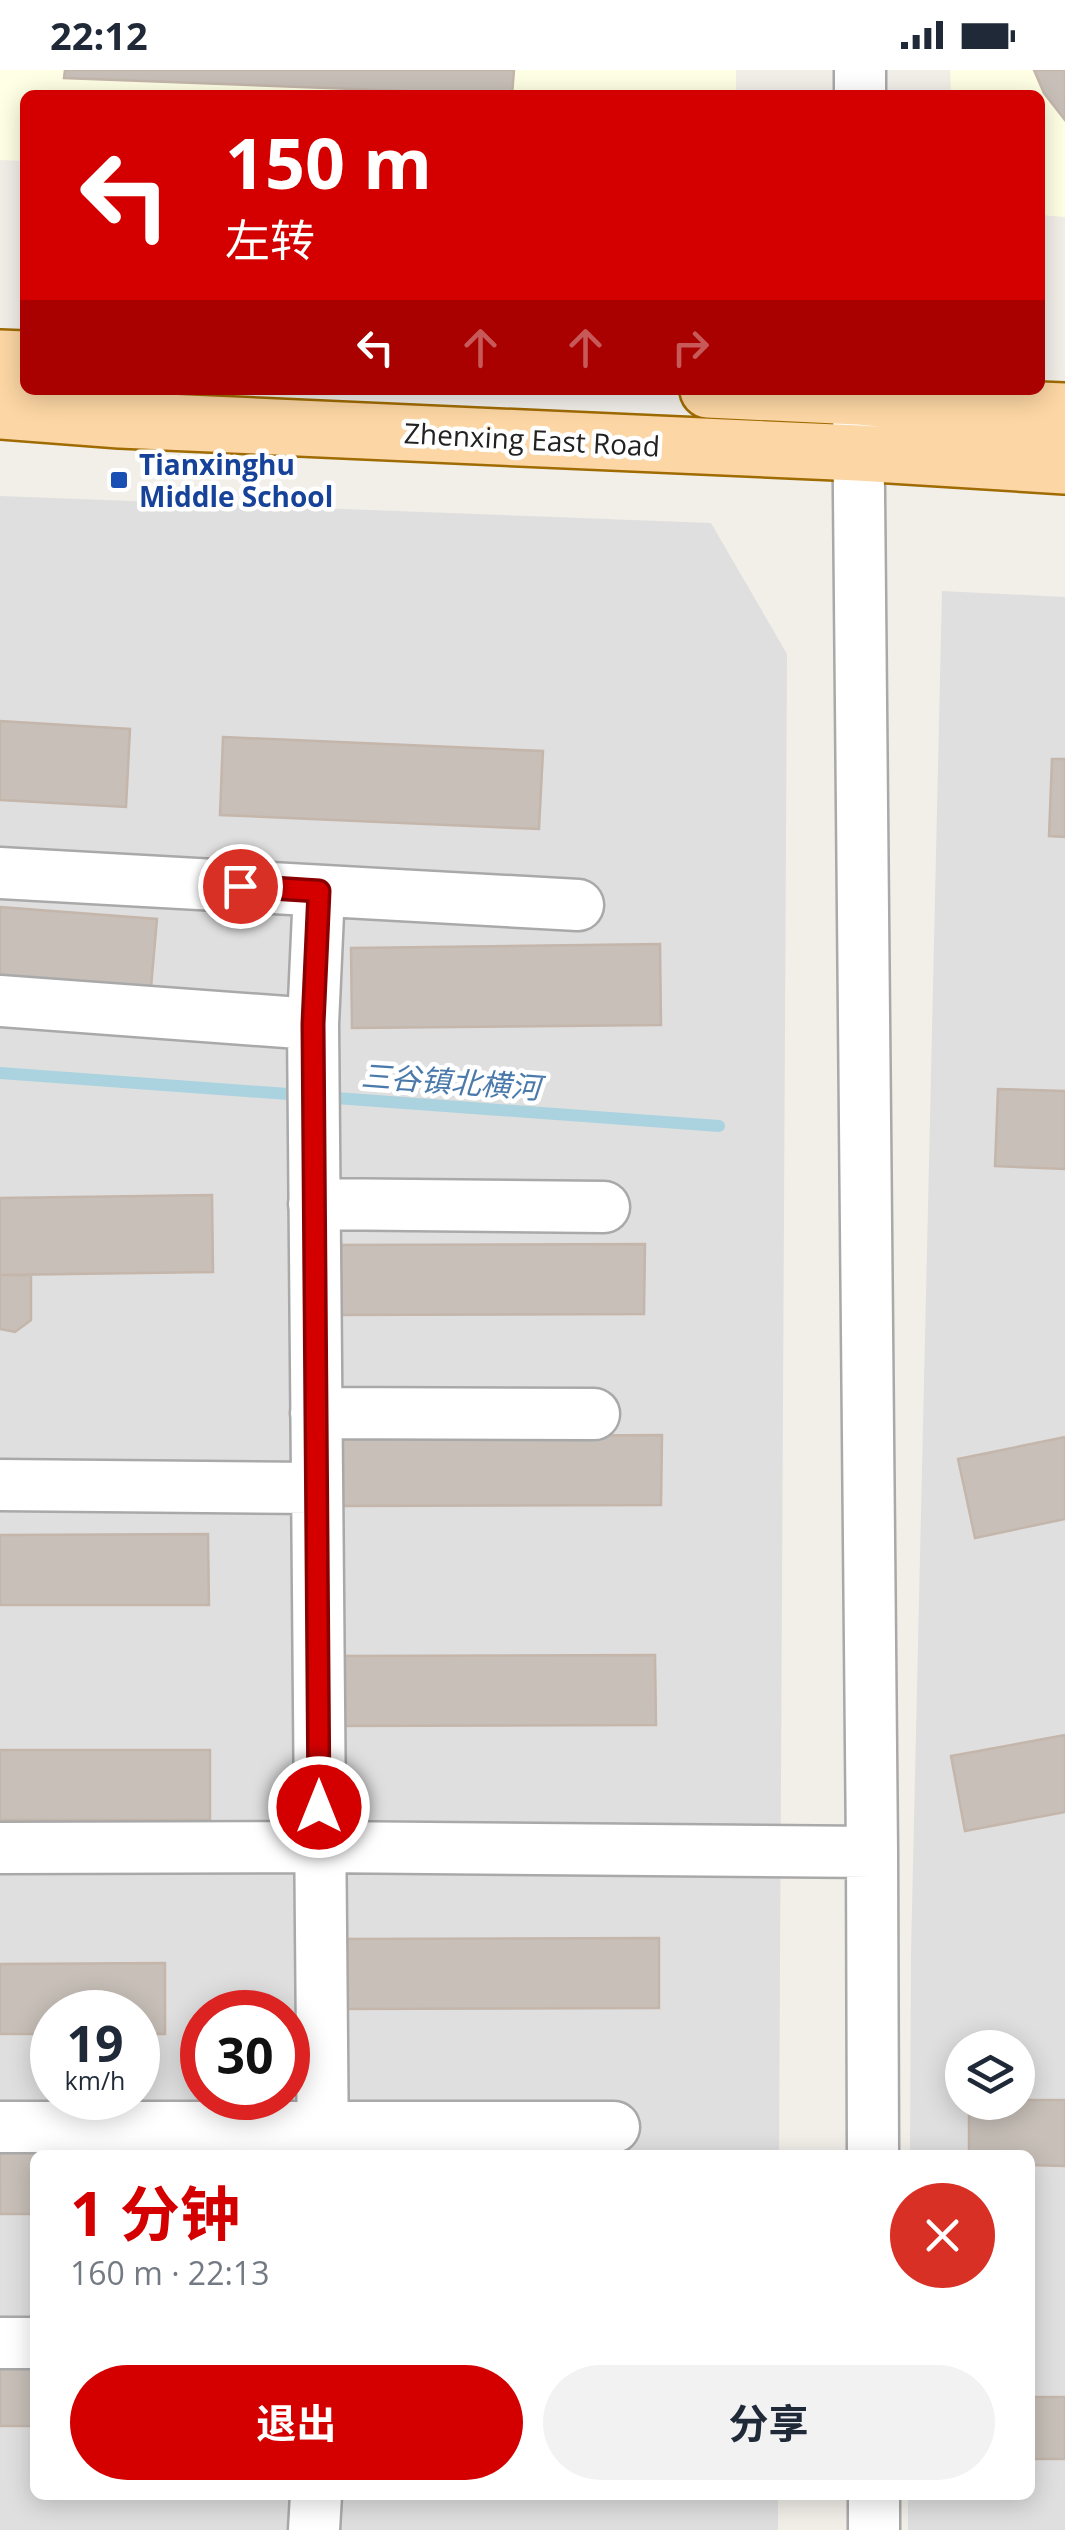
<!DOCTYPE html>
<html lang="zh">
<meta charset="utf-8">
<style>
:root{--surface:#fff;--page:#f2f2f3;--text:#1f2937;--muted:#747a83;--accent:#d40000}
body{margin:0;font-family:"Open Sans","Noto Sans SC",sans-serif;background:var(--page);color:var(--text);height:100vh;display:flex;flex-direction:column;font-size:38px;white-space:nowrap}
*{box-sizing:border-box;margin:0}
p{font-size:32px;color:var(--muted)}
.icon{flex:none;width:55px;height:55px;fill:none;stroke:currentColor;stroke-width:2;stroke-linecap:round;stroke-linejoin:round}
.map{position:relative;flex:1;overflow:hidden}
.side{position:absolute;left:30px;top:2080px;width:1005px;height:350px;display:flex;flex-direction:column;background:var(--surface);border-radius:15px;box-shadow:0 5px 25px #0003}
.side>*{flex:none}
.guide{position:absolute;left:20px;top:20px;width:1025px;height:305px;border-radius:15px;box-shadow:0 5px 25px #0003;background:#d40000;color:#fff;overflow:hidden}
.tools{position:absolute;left:945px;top:1960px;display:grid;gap:20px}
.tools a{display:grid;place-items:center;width:90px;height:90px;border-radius:50%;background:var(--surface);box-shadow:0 5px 25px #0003;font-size:50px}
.speed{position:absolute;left:30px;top:1920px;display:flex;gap:20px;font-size:50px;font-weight:700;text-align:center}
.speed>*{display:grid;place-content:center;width:130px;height:130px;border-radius:50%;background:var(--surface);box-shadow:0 5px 25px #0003;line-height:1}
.speed small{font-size:25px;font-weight:400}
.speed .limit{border:15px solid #d22;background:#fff;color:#111}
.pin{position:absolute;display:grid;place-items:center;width:85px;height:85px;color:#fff;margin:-42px;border:5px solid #fff;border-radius:50%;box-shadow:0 2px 10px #0007}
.me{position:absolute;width:110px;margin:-55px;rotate:0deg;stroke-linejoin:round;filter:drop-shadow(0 0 8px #0008)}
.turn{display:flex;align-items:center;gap:35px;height:210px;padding:0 40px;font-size:45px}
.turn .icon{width:130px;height:130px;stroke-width:2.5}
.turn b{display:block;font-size:70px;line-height:85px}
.lanes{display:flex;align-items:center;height:95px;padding:0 40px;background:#0003;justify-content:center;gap:50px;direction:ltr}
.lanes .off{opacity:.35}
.round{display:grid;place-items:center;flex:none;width:105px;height:105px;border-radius:52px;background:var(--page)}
.head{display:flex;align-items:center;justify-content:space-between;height:170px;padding:0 40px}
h1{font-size:60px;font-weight:700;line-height:75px;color:var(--accent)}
.action{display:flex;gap:20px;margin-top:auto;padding:20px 40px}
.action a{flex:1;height:115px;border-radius:60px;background:var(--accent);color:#fff;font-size:40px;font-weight:700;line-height:115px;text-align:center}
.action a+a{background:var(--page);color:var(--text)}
.status{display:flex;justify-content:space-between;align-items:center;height:70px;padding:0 50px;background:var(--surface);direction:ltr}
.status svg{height:28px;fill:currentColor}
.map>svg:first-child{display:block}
.residential{fill:#e0dfdf;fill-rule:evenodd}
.education{fill:#ffffe5}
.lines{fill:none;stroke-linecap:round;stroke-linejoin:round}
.stream{stroke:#aad3df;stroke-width:12}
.building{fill:#c7bfb8;stroke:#c4b6ab;stroke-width:2.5}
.minor-casing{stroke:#a9a9a9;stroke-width:55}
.major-casing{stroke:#a06b00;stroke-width:60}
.minor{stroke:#fff;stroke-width:50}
.major{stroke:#fcd6a4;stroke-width:55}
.route-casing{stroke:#8a0000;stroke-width:25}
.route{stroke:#d40000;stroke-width:18}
.transit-dot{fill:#1a4fb4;stroke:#fff;stroke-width:4}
.labels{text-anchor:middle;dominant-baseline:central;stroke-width:9;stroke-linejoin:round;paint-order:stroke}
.street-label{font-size:28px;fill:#222;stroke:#fff}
.transit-label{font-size:28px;font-weight:bold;fill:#164399;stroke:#fff;text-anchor:start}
.water-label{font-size:30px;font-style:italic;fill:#4a7aab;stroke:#fff}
</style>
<div class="status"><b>22:12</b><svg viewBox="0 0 49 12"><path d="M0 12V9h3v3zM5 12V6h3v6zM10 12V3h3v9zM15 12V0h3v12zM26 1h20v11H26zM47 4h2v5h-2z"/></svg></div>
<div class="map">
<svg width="1065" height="2460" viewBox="0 0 1065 2460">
<rect width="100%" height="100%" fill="#f2efe9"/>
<path class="residential" d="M0 426 711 453 787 584 779 2085H35V2425H778V2460H0ZM52 1942H138V2028H52ZM202 1942H288V2028H202Z
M942 521 1065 527V2460H908V2425H1030V2085H910L911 1882ZM962 1978H1018V2032H962Z"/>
<path class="education" d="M0 0H736V25H25V91L0 90Z
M950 0H1065V147L1040 145V25H951Z"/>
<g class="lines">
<path class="stream" d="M0 1003 302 1025
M322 1027 719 1056"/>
</g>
<path class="building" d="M65 0H514L512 25 64 8Z
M1034 0H1065V50L1044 23Z
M0 651 130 659 126 737 0 730Z
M223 667 543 681 539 759 220 745Z
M1052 689H1065V767L1049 766Z
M0 837 157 849 150 929 0 918Z
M660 874 661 955 352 958 351 878Z
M998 1019 1065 1021V1099L995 1096Z
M212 1125 213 1202 0 1205V1128Z
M645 1174 644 1244 323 1245 322 1175Z
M0 1205H31V1250L15 1262 0 1259Z
M662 1365 661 1435 340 1436 339 1367Z
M1065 1367V1449L975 1468 958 1389Z
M208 1464 209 1535H0V1465Z
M655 1585 656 1655 334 1656 333 1586Z
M1065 1665V1742L965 1761 951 1686Z
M0 1680H210V1750H0Z
M659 1868V1938L337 1939V1869Z
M165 1893V1964H138V1942H52V1964H0V1894Z
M1018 2030H1065V2096L1030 2095V2085H969V2032H1018Z
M271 2073V2085H35V2144H0V2074Z
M0 2286H35V2356H0Z
M1030 2327H1065V2389H1030Z"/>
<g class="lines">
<defs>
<path id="minor" d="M860 25V0
M858 320 872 1782 873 2085
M0 803 578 835
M0 931 313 954 323 2085
M313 954 319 821
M314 1134 604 1137
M316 1343 594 1344
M0 1415 317 1418
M0 1778 320 1777 872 1782
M0 2057H614
M0 2273H35
M874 2425V2460
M314 2460 316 2425"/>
<path id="major" d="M0 288 25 289
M708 320 858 327 947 336 1065 341
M0 341 120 350 858 383 1065 396"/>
</defs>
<use href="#minor" class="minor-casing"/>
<use href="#major" class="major-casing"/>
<use href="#minor" class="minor"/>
<use href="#major" class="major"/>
</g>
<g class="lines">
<defs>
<path id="route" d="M240 816 319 821 313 954 319 1737"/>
</defs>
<use href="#route" class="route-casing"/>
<use href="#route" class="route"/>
</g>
<rect class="transit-dot" x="109" y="400" width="20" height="20" rx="5"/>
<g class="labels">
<g class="street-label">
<text transform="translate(532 369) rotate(3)">Zhenxing East Road</text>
</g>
<g class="transit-label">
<text x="139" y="394">Tianxinghu<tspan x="139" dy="32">Middle School</tspan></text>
</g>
<g class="water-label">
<text transform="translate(451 1011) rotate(4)">三谷镇北横河</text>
</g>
</g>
</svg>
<div class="tools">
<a><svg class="icon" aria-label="layers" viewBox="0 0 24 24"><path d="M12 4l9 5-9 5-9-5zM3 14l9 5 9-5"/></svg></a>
</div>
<div class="speed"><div>19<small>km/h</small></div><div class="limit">30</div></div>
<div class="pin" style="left:240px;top:816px;background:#d93025"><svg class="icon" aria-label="arrive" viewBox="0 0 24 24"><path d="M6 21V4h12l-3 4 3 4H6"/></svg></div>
<svg class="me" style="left:319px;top:1737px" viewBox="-20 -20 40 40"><circle r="17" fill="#d40000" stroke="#fff" stroke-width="3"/><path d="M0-11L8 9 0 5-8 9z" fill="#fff"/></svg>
<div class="guide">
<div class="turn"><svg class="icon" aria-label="left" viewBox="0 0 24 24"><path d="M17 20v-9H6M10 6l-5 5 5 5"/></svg><div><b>150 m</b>左转</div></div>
<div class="lanes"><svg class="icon" aria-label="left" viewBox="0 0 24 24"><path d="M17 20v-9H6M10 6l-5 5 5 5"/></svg><svg class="icon off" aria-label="ahead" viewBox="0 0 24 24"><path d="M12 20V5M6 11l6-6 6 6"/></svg><svg class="icon off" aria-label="ahead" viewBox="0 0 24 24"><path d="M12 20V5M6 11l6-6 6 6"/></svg><svg class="icon off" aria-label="right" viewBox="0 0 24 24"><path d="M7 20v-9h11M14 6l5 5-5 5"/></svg></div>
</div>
<section class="side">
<div class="head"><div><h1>1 分钟</h1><p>160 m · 22:13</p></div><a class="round" style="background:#d93025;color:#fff"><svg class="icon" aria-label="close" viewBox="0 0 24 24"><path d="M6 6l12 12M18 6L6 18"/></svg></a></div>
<div class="action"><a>退出</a><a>分享</a></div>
</section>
</div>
